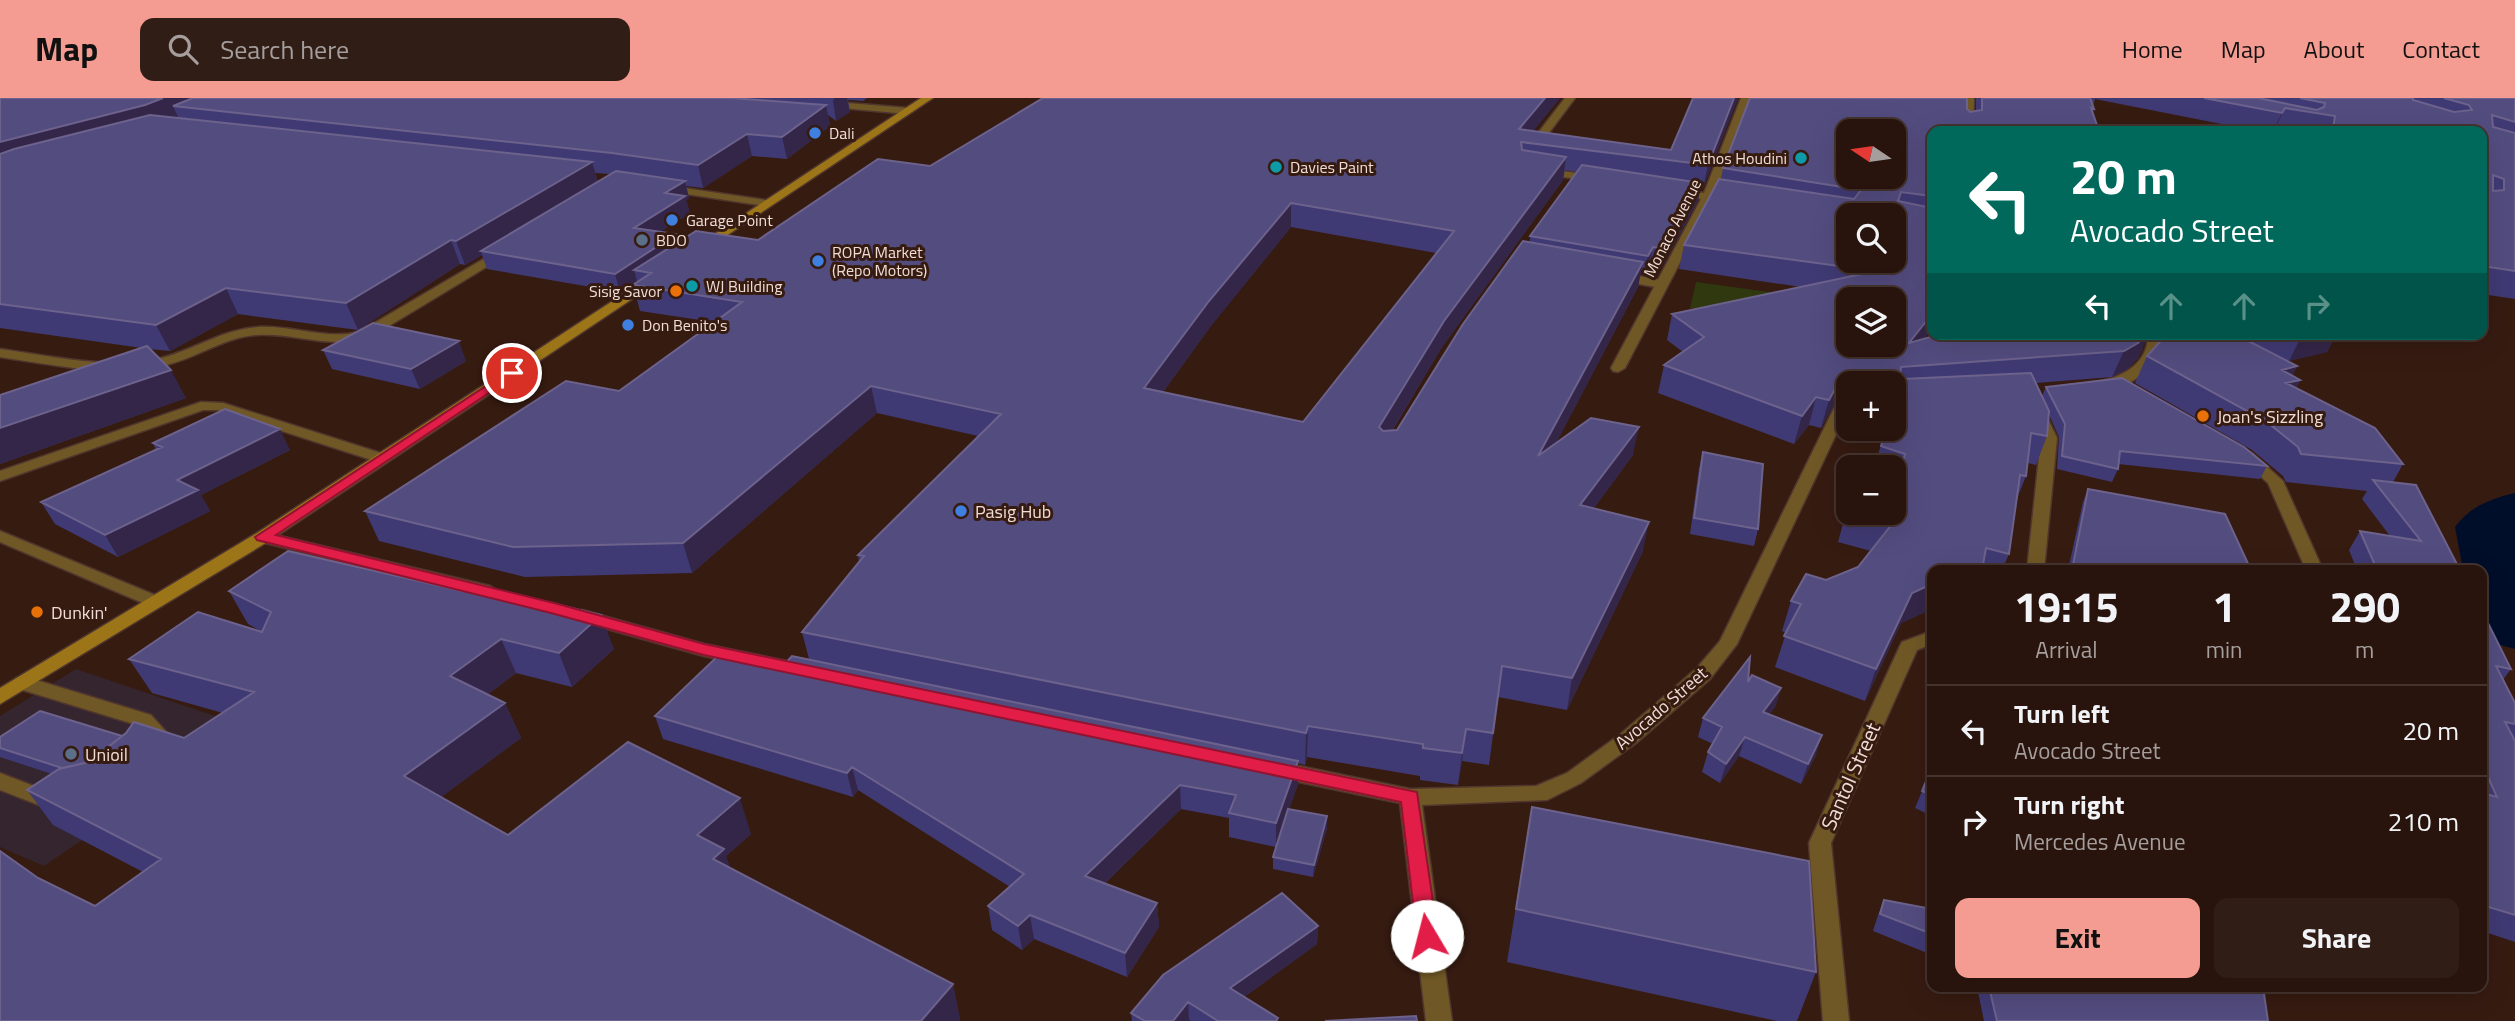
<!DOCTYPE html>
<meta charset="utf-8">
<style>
:root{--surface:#28140d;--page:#301d16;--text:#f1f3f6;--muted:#a59e9d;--line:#44332e;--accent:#f59c92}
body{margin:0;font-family:"Titillium Web",sans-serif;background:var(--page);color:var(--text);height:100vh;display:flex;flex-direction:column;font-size:26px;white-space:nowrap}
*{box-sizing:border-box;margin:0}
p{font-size:23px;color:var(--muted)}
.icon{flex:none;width:38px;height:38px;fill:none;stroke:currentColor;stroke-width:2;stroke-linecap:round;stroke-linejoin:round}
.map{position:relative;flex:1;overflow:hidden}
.panel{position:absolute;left:1927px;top:467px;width:560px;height:427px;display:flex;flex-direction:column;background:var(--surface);border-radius:14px;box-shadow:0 7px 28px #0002,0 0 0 2px var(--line)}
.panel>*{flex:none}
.banner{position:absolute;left:1927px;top:28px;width:560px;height:214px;border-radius:14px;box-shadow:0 7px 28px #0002,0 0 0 2px var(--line);background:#00695c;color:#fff;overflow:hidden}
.needle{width:46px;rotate:283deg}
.tools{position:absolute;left:1836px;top:21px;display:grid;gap:14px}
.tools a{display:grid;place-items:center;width:70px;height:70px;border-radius:14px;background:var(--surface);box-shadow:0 7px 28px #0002,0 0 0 2px var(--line);font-size:35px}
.pin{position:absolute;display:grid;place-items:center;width:60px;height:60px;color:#fff;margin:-30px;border:4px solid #fff;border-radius:50%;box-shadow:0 2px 7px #0007}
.me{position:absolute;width:77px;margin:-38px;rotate:352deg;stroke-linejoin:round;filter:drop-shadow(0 0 5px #0008)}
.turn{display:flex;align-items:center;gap:24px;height:147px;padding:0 28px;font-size:32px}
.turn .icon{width:91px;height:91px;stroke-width:2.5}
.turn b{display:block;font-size:49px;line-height:60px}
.lanes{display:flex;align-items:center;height:66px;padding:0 28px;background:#0003;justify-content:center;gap:35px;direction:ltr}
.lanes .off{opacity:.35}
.eta{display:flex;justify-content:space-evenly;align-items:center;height:119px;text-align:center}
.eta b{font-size:42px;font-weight:700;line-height:49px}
.cta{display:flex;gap:14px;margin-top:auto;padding:14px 28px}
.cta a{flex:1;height:80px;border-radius:14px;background:var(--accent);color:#111;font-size:28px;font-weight:700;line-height:80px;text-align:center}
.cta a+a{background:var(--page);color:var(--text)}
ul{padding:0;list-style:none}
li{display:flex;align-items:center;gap:21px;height:91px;padding:0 28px;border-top:2px solid var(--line)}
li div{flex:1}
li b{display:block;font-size:26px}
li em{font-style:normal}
header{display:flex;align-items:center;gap:42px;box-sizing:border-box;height:98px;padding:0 35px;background:var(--accent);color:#111}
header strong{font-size:33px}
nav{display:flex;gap:38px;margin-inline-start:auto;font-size:24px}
.search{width:490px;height:63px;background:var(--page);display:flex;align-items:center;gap:18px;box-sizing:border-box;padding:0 24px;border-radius:14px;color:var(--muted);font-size:26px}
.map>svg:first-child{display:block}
.commercial{fill:#35252f}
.green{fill:#30380f}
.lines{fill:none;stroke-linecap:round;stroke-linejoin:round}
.river{fill:#000e2a;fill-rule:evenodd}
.service-casing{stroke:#50362d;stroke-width:3}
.minor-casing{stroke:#50362d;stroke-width:3}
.tertiary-casing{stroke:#50362d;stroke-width:3}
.secondary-casing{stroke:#50362d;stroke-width:3}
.service{fill:#705826;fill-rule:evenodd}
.minor{fill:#705826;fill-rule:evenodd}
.tertiary{fill:#705826;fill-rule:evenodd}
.secondary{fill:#9b7517;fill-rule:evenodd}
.wall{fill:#403a74;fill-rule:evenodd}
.shaded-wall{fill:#342648}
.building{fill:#534c7f;stroke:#6c628c;stroke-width:2;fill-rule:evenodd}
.route{fill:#e11d48;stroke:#92132f;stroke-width:2}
.shop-dot{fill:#3f7fe0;stroke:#361b11;stroke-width:2.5}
.culture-dot{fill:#0f9aa8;stroke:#361b11;stroke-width:2.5}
.service-dot{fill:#5c6f8a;stroke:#361b11;stroke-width:2.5}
.food-dot{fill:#e8710a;stroke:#361b11;stroke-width:2.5}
.labels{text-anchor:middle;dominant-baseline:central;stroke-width:6;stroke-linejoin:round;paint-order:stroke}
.far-poi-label{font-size:16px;fill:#f0ddd6;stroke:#361b11;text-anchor:start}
.far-street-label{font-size:16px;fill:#f0ddd6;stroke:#361b11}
.poi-label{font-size:18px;fill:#f0ddd6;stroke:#361b11;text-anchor:start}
.street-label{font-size:18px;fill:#f0ddd6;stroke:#361b11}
.near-street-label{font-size:21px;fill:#f0ddd6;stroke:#361b11}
</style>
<header>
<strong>Map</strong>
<div class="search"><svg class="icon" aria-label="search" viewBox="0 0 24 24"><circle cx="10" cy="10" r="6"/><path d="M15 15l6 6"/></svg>Search here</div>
<nav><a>Home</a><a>Map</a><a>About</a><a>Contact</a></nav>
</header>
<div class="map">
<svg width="2515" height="923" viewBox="0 0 2515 923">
<rect width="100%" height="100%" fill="#361b11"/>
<path class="commercial" d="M76 571 247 629 44 768 0 749V618Z"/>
<path class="green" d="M1696 184 1819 201 1817 228 1690 210Z"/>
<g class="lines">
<path class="river" d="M2515 395V551L2489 544 2482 532V472H2463L2455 429C2470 408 2491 401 2515 395Z"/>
<defs>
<path id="service" d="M663 87 765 102 771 105 765 108 659 92V88Z
M504 149 508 150V156L369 240C325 251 298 235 257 237 224 239 197 260 166 267 111 280 55 267 0 259V251C52 258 108 272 161 260 194 252 223 231 258 229 292 227 325 242 359 234Z
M1616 174 1661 182 1667 186 1661 190 1611 181V175Z
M201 304 223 305 387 357 389 360 387 363H375L217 312H203L0 383V373Z
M0 433 162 500 165 504 162 508H150L0 444Z
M23 578 151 617 170 638 160 653 153 655 146 653 143 648 149 639 137 627 16 590 13 585 16 580Z
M0 675 57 697 60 703 57 709 49 711 0 692Z"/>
<path id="minor" d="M1565 0H1575L1536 52H1528V48Z
M1741 0H1751L1715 96 1737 102 1731 105 1712 103 1625 270 1618 274 1613 273 1611 270 1701 101 1670 94 1676 91 1704 95Z
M1964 0H1974L1973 33H1963Z
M1541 70 1597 78 1603 81 1597 84 1537 75 1535 73Z
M2148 236H2162C2162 266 2128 296 2098 290L2096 287 2098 284C2124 278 2148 266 2148 236Z
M1848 303V311L1737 546 1710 581 1636 645 1581 685 1547 702 1422 707 1452 923H1426L1400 705 1275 679 1268 676 1265 671 1268 666 1275 663 1410 691 1536 688 1567 675 1622 635 1696 571 1720 543 1835 308 1837 305Z
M2037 310 2045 315 2057 340 2044 472H2027L2041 340 2029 315Z
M2246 353 2252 355 2283 383 2323 472H2306L2268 385 2238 358Z
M263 434 490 488 499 494 490 500 257 443 254 439Z
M582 512 704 546 806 567 813 568 816 573 813 578 806 579 704 558 575 522 573 518 575 514Z
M1932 533V546L1917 552 1831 745 1849 923H1823L1809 745 1900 548 1902 544Z"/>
<path id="tertiary" d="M824 3 908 10 913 13 908 16 820 8 819 6Z"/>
<path id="secondary" d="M921 0H933L705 152 695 149Z
M654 176 659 177V183L269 443 0 606V590L257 435Z"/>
</defs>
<use href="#service" class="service-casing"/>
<use href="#minor" class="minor-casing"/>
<use href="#tertiary" class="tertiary-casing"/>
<use href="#secondary" class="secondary-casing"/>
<use href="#service" class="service"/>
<use href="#minor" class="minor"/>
<use href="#tertiary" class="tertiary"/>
<use href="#secondary" class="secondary"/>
</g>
<path class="wall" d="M0 0H867L863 3 848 2 850 14 836 23 828 17 830 28 787 61 752 58 703 90 686 88 689 100 686 102 690 115 660 134 678 144 758 142 930 68 1043 0H1560L1533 33 1671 52 1738 0 1703 90H1700L1698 102 1662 169 1649 167 1644 176H1640L1638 189 1556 345 1633 357 1594 410 1643 453 1567 612 1498 599 1489 667 1462 663 1458 687 1420 682V678L1307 659 1305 667 1298 665V686L1289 711 1327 718V730L1313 779 1273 771V759L1276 749 1229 739V720L1181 711 1105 785 1157 805 1159 829 1127 879 1034 841 1022 852 992 832 988 808 1010 789 858 692 853 699 663 641 655 618 782 569 809 561 802 534 859 464 858 457 978 338 877 315 692 475 525 479 379 443 365 413 619 293 713 224 640 213 633 187 638 184 637 183 620 194 487 171 482 157 465 167 460 166 358 232 238 216 170 253 149 251 186 300 0 366V297L142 250 0 230ZM1565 72 1577 74 1530 138V144L1397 332 1392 333 1442 249 1563 82ZM595 75 610 76 598 84ZM1291 129 1436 155 1303 324 1163 294 1210 229Z
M1976 0H2515V201L2482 196V33H2288L2275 31 2274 33H2257L2095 1 2093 8 2094 11 2093 14 1932 33V231L1924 241 2143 250 2138 260 2126 272 2112 279 2036 285 2042 298 2046 289 2267 368 2260 381 2118 366V371L2112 384 2057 371 2059 339 2049 317 2047 338 2036 367 2028 365 2026 378 2016 403 2009 456 2002 472H1932V511L1901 525 1865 603 1775 569 1786 535 1782 533 1791 503 1826 482 1858 469 1871 453 1838 444 1848 408V415H1894V369H1874L1882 344 1840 334 1848 307V331H1894V285H1848V301L1835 304 1821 330 1809 327 1794 346 1658 295 1664 267 1683 254 1667 242 1672 216 1801 189 1679 171 1684 147 1721 81 1723 70 1967 11 1970 14 1976 13Z
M2163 236H2336L2327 254 2288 263 2297 268 2292 278 2300 282 2296 290 2403 366 2393 384 2460 472H2357L2349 452 2360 433 2390 438 2362 401 2367 393 2286 384 2283 378 2252 352 2135 285 2147 258 2163 240Z
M323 252 466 263 420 291 332 271Z
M153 345 290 352 201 397 210 413 118 459 55 426 41 404 156 352Z
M1703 354 1758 431 1754 448 1690 436 1699 370Z
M2088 391 2251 472H2068L2083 404Z
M229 493 614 551 572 589 516 575 487 597 505 605 521 640 441 699 508 737 751 736 726 758 730 770 953 886 960 922 0 923 38 780 95 808 143 774 53 727 27 692 52 676 0 659V639L122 638 184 640 223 615 152 595 129 561 262 534 248 526Z
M2482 513 2511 571 2503 582 2515 605V844L2482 833Z
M1748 584 1781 590 1775 609 1769 616 1816 657 1801 686 1739 658 1720 685 1702 674 1708 654 1713 646 1698 639 1703 620Z
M1932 669V718L1915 710Z
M1532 709 1816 874 1797 923H1777L1507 864Z
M1884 802 1932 811V857L1873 833 1877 820Z
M1318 828 1317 846 1244 899 1278 920V923H1191L1189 922 1188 923H1132L1131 915Z
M1977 889H2263L2268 923H1984Z
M2278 889H2290L2288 892Z"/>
<path class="shaded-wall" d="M163 0H226L173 8 178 19 155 29 0 72V44Z
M835 0H847L850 14 836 23 833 2Z
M1545 0H1560L1524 44 1519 31Z
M1734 0H1738L1703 90 1708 67Z
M826 7 830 28 787 61 782 39Z
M2285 10 2275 31 2273 33 2282 15Z
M747 36 752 58 703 90 698 67Z
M1566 59 1563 82 1442 249 1377 357 1379 329 1444 223Z
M592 64 599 87 481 153 482 157 465 167 456 143Z
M685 83 689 100 686 102 690 115 639 148 634 130 665 95Z
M1701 85 1698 102 1662 169 1666 151Z
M1291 105V129L1210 229 1146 317 1144 290 1209 203Z
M676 136 681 154 634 172 637 183 620 194 615 176Z
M451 142 460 166 358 232 346 205Z
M1653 149 1649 167 1644 176 1648 158Z
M1643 164 1638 189 1534 387 1538 358Z
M226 190 238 216 170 253 156 227Z
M1932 216V231L1903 269 1909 245Z
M2147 236H2149L2138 260 2126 272 2112 279 2124 253Z
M2336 236 2327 254 2289 263 2302 237Z
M459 243 466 263 420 291 411 271Z
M2297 268 2289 284 2300 282 2286 309 2282 272Z
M171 272 186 300 0 366V330Z
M1856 273 1852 285H1848V300L1835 304 1821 330 1829 302 1843 276Z
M871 288 877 315 692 475 683 445Z
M1816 299 1809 327 1794 346 1802 318Z
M1639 329 1633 357 1575 436 1580 407Z
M280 331 290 352 201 397 210 413 118 459 105 437 177 382Z
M1649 424 1643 453 1567 612 1572 580Z
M1932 486V511L1901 525 1865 603 1876 571 1912 495Z
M601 517 614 551 572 589 559 555Z
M501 541 516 575 466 613 450 578Z
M1781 590 1775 609 1757 633 1763 614Z
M505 605 521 640 422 713 404 678Z
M1308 628 1307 659 1305 667 1306 635Z
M1466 631 1462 663 1458 687 1462 655Z
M1822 637 1816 657 1801 686 1808 666Z
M1745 639 1739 658 1720 685 1726 666Z
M1298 663V686L1276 749V725Z
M852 669 858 692 853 699 847 675Z
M1180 687 1181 711 1088 801 1085 778Z
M740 700 751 736 726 758 736 787 715 768 697 737Z
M1327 718V730L1313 779 1314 767Z
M1157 805 1159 829 1127 879 1125 855Z
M1030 817 1034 841 1022 852 1018 828Z
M1318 828 1317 846 1231 908 1230 890Z
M953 886 960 922 959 923H921Z
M1188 904 1189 922 1188 923H1173Z"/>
<path class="building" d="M0 0H163L145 7 0 44Z
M193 0H732L826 7 782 39 747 36 698 67 612 55 173 8Z
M1043 0H1545L1519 31 1671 52 1693 0H1734L1708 67 1521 44 1522 52 1566 59 1444 223 1379 329 1383 333 1397 332 1463 226 1523 143 1643 164 1538 358 1591 320 1639 329 1580 407 1649 424 1572 580 1502 568 1493 635 1466 631 1462 655 1423 650V646L1308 628 1306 635 802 534 864 458 858 457 1001 316 871 288 683 445 513 449 365 413 566 283 619 293 742 204 633 187 651 175 634 172 696 133 758 142 878 61 930 68ZM1291 105 1454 133 1303 324 1144 290 1209 203Z
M1750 0H1967V11L1970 14 1982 12V0H2090L2094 11 2091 10 2099 33H1932V98L1901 94 1898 103 1932 110V216L1909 245 1941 236H2147L2138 245 2124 253 1901 269 1900 279 1903 281 2031 275 2049 313 2047 338 2031 335 2026 378 2020 377 2009 456 1986 450 1982 472H1932V486L1912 495 1876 571 1784 538 1801 506 1791 503 1806 476 1826 482 1858 469 1892 426 1847 415 1848 410V415H1894V378L1899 379 1905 356 1881 348 1886 331H1894V285H1858L1859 276 1856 273 1843 276 1829 302 1816 299 1802 318 1664 267 1704 239 1672 216 1876 173 1684 147 1719 81 1854 101 1861 92 1723 70ZM1848 33H1894V79H1848ZM1848 117H1894V163H1848ZM1848 201H1894V247H1848Z
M2204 0H2258L2317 12 2324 9 2325 5 2300 0H2413V2L2454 14 2472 12 2469 7 2444 0H2515V24L2492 17 2493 29 2515 35V173L2482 168V33H2335L2333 31 2335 18 2285 10 2282 15ZM2493 77 2504 81V92L2493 93Z
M150 17 592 64 456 143 451 142 346 205 226 190 156 227 0 206V56L14 51Z
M1582 67 1701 85 1666 151 1653 149 1648 158 1530 138Z
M616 73 685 83 665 95 685 98 634 130 676 136 615 176 481 153Z
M373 225 459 243 411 271 323 252Z
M2167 236H2235L2297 268 2282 272 2300 282 2286 285 2375 330 2403 366 2301 356 2298 349 2267 324 2147 258Z
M147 248 171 272 0 330V297Z
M2122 280 2244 349 2267 368 2120 353 2118 371 2062 358 2065 326 2046 289Z
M225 311 280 331 177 382 198 392 105 437 41 404 162 349 153 345Z
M1703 354 1763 366 1758 431 1694 420Z
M2373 382 2416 387 2460 472H2372L2369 466 2375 467 2360 433 2421 443Z
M2088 391 2225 416 2251 472H2072Z
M288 453 462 493 472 486 601 517 559 555 501 541 450 578 505 605 404 678 508 737 628 644 740 700 697 737 724 751 713 761 953 886 921 923H0V753L38 780 95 808 161 761 27 692 59 671 89 664 126 635 134 624 184 640 254 594 129 561 198 514 262 534 271 514 229 493Z
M2482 513 2511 571 2496 568 2515 605V626L2505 624 2515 643V817L2482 807V695L2497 699 2482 666Z
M723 553 782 569 792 558 1298 663 1276 725 1229 715 1236 697 1180 687 1085 778 1157 805 1125 855 1030 817 1018 828 988 808 1024 776 852 669 847 675 655 618Z
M1750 559 1748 584 1752 577 1781 590 1763 614 1822 637 1808 666 1745 639 1726 666 1708 654 1722 629 1703 620Z
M40 613 122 638 89 664 62 670 0 650V639Z
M1932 669V697L1922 693Z
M1532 709 1809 763 1816 874 1516 811Z
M1288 711 1327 718 1314 767 1273 759Z
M1282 795 1318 828 1230 890 1278 920 1276 923H1218L1188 904 1173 923H1145L1131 915 1163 877Z
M1884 802 1932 811V836L1880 816Z
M1989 889H2263L2268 923H1997Z
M1416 918 1417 923H1325Z"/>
<path class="route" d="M512 271 516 272V277L276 437 554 505 704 546 1417 694 1438 838 1435 844 1427 847 1420 844 1417 838 1401 704 704 557 551 515 257 442 255 439Z"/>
<g class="shop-dot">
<circle cx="815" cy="35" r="7"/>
<circle cx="672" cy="122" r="7"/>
<circle cx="818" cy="163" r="7"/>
<circle cx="628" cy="227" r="7"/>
<circle cx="961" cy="413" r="7"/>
</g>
<g class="culture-dot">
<circle cx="1801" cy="60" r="7"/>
<circle cx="1276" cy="69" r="7"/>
<circle cx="692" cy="188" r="7"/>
</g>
<g class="service-dot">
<circle cx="642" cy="142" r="7"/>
<circle cx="71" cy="656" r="7"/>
</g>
<g class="food-dot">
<circle cx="676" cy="193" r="7"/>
<circle cx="2203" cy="318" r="7"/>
<circle cx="37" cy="514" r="7"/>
</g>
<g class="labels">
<g class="far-poi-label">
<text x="829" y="35">Dali</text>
<text x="1787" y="60" text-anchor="end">Athos Houdini</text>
<text x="1290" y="69">Davies Paint</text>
<text x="686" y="122">Garage Point</text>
<text x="656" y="142">BDO</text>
<text x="832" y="154">ROPA Market<tspan x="832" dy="18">(Repo Motors)</tspan></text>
<text x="706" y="188">WJ Building</text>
<text x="662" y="193" text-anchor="end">Sisig Savor</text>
<text x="642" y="227">Don Benito's</text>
</g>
<g class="far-street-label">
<text transform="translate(1672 130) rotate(-63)">Monaco Avenue</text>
</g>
<g class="poi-label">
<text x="2217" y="318">Joan's Sizzling</text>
<text x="975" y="413">Pasig Hub</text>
<text x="51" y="514">Dunkin'</text>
<text x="85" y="656">Unioil</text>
</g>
<g class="street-label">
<text transform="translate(1661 610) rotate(-41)">Avocado Street</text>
</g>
<g class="near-street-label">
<text transform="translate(1850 678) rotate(-66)">Santol Street</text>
</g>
</g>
</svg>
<div class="tools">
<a><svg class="needle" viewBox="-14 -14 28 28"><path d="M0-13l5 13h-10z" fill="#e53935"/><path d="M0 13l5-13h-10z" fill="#a59e9d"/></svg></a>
<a><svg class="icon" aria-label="search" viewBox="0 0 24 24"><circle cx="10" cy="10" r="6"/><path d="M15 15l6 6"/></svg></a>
<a><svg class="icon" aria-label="layers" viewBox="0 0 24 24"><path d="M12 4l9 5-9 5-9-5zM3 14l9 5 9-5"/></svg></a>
<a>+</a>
<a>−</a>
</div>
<div class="pin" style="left:512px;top:275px;background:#d93025"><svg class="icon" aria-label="arrive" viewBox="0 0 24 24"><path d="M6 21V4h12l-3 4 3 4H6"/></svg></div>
<svg class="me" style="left:1427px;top:838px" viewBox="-20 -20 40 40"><circle r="19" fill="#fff"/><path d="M0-13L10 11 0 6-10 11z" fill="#e11d48"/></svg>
<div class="banner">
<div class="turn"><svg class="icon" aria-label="left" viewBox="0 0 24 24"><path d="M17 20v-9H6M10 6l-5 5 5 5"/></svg><div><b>20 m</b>Avocado Street</div></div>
<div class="lanes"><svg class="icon" aria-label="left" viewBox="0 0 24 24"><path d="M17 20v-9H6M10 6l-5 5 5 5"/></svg><svg class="icon off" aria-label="ahead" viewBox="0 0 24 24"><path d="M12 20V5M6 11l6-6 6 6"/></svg><svg class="icon off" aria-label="ahead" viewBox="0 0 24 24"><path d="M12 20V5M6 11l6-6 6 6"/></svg><svg class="icon off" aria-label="right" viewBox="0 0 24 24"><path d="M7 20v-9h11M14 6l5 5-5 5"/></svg></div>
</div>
<section class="panel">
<div class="eta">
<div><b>19:15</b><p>Arrival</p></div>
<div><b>1</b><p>min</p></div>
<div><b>290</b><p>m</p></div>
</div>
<ul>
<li><svg class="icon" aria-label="left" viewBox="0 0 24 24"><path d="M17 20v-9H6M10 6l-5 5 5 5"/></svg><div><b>Turn left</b><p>Avocado Street</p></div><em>20 m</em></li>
<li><svg class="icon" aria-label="right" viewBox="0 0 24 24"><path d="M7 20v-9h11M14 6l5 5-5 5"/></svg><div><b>Turn right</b><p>Mercedes Avenue</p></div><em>210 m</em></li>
</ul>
<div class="cta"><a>Exit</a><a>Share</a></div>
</section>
</div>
